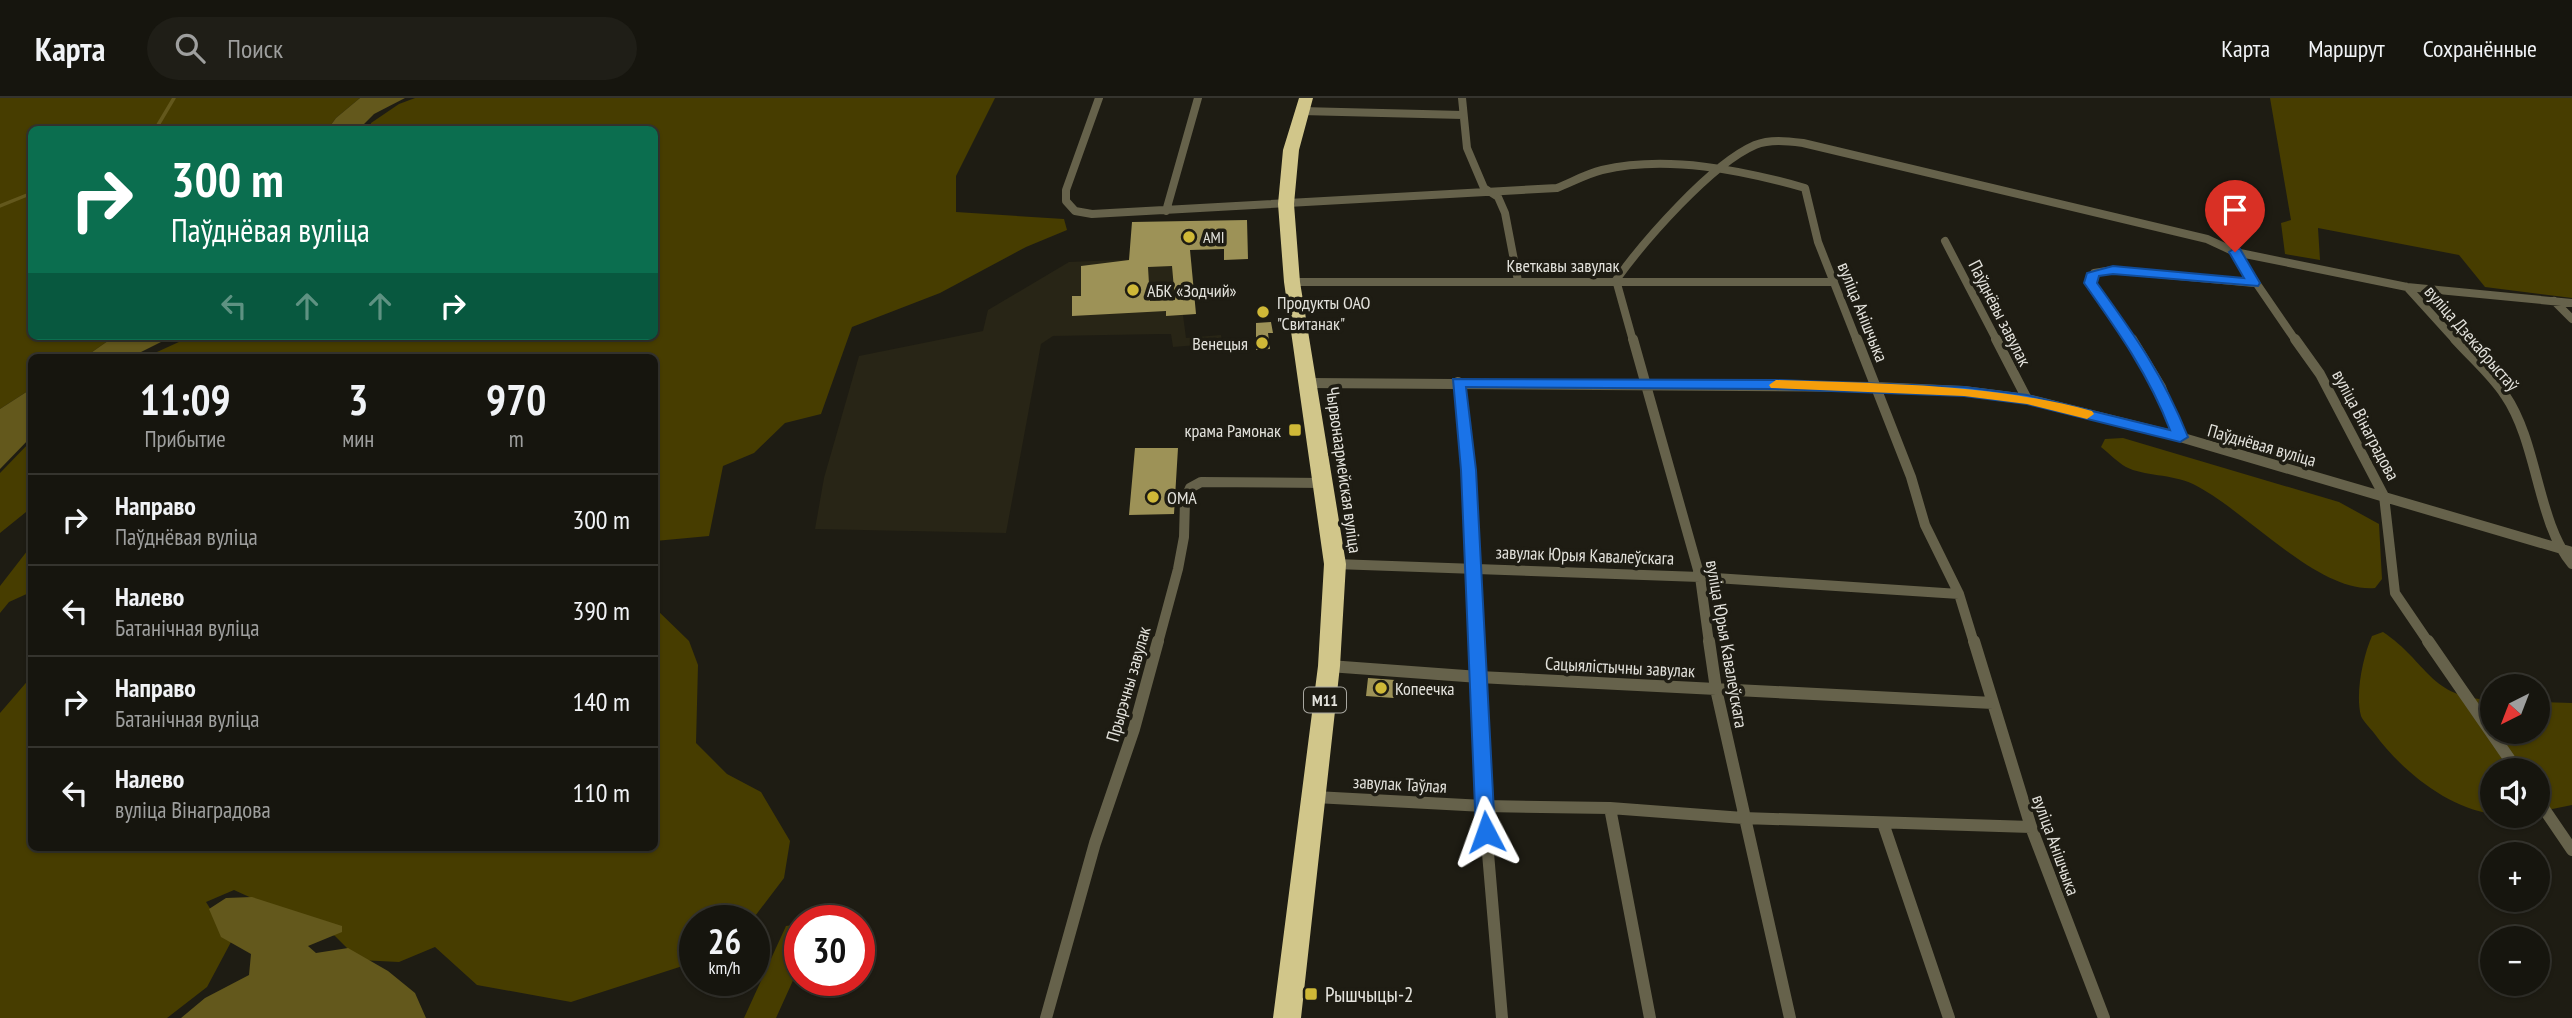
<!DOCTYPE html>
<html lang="ru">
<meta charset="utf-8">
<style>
:root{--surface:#16150e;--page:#1f1e17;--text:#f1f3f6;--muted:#9e9f9e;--line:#35342e}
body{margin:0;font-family:"PT Sans Narrow",sans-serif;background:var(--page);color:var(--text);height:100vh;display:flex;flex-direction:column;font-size:26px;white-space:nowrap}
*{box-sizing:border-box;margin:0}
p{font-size:23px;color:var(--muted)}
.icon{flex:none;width:38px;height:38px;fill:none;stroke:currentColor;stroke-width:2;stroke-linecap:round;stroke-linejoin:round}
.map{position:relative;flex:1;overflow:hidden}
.panel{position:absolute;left:28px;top:256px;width:630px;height:497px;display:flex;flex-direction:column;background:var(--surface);border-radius:10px;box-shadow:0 2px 5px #0004,0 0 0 2px var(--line)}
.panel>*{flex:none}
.hud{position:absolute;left:28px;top:28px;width:630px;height:214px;border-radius:10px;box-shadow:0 2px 5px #0004,0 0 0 2px var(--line);background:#0b6e4f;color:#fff;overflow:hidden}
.needle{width:46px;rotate:222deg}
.fabs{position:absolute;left:2480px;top:576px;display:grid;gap:14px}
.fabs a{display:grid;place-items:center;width:70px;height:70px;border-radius:50%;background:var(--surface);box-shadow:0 2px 5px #0004,0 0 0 2px var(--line);font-size:35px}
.speed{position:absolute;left:679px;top:807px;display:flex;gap:14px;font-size:35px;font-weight:700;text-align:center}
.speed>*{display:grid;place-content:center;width:91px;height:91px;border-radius:50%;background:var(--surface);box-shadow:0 2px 5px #0004,0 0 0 2px var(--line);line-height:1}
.speed small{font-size:18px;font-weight:400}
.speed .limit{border:10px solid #d22;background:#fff;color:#111}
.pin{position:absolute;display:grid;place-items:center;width:60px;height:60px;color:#fff;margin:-72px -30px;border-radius:50% 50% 50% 0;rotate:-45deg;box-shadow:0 0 7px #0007}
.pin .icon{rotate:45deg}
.me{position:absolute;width:77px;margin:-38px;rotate:356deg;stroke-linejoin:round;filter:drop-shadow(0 0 5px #0008)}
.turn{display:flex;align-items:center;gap:24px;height:147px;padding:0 28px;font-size:32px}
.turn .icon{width:91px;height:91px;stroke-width:2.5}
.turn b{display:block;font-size:49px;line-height:60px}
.lanes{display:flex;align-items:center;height:66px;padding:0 28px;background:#0003;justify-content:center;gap:35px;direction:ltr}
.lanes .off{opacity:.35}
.eta{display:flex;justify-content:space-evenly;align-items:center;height:119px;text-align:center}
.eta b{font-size:42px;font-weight:800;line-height:49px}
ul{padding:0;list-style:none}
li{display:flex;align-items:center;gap:21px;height:91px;padding:0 28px;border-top:2px solid var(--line)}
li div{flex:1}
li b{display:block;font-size:26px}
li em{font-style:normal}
header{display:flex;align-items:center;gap:42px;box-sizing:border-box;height:98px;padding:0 35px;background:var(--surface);border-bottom:2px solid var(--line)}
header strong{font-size:33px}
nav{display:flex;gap:38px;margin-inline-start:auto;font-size:24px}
.search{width:490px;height:63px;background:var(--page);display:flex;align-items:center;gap:18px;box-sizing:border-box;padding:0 24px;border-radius:38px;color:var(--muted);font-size:26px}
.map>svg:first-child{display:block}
.built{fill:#282516}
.green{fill:#473d00}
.water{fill:#63581c}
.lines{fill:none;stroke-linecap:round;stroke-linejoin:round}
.stream{stroke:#63581c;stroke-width:3.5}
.building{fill:#9d9257;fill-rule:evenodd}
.street-far2{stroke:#66624b;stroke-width:8}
.street-far1{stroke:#66624b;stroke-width:10}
.street{stroke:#66624b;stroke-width:12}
.highway{fill:#d1c68a;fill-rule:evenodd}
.route{fill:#1a73e8;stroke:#114b97;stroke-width:2}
.slow{fill:#f59e0b}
.poi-dot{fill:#cfb837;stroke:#1e1c13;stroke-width:2.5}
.labels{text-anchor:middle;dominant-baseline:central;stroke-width:7;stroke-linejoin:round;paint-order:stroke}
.far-poi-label{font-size:16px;fill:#e3e2dc;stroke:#1e1c13;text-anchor:start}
.shield{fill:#1e1c13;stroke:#a8a7a0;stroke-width:2}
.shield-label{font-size:16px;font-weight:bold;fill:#e3e2dc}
.street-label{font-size:18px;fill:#e3e2dc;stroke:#1e1c13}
.poi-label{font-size:18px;fill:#e3e2dc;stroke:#1e1c13;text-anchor:start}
.near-poi-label{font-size:21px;fill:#e3e2dc;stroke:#1e1c13;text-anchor:start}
</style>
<header>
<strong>Карта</strong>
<div class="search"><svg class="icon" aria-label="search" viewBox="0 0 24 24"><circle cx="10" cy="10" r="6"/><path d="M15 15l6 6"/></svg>Поиск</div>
<nav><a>Карта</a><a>Маршрут</a><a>Сохранённые</a></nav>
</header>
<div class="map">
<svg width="2572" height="920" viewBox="0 0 2572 920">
<rect width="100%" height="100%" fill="#1e1c13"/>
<path class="built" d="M1191 159 1196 216 1183 217 1186 240 1221 237 1222 245 1173 249 1171 236H1161L1053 238 1041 246 1006 435 815 431 824 380 859 258 983 233 988 212 1069 164Z"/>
<path class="green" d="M0 0H360L336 20 328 31 32 32V238H115L85 259H32L31 291 0 311Z
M415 0H995L956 78V114L1064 121 1067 132 1026 149 940 195 852 229 821 316 785 325 754 355 723 368 709 438 655 443 654 259H146L192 238H654V32L370 31 371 25 399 6Z
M2270 0H2572V200L2485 189 2459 157 2318 130 2320 162 2285 156 2281 125 2291 122Z
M2123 340 2339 404 2379 426 2382 481 2375 490C2317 495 2246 412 2193 386 2172 376 2143 378 2126 369 2117 364 2109 355 2101 349L2105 341Z
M31 343V410L0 435V375Z
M31 448V494L9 504 0 515V488Z
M655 510 689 543 698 567 696 645 727 676 761 694 790 743 784 780 752 822H695V864L571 904 477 887 435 849 399 864 359 862 335 838 234 792 206 804 231 844 207 889 167 920H0V615L31 579 32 749H654Z
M2383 534C2428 564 2429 600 2492 602V634H2538V604L2572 605V707L2538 714V672H2492V716C2446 709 2401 672 2374 635 2370 630 2363 623 2361 618 2355 596 2363 558 2372 538Z
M800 826V867L776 920H744L786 828Z"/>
<path class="water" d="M360 0H405L374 16 359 31H328L336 20Z
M115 238H173L131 259H85Z
M31 291V339L0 371V311Z
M252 799 342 828V834L308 848 316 855 348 850 388 873 415 895 426 920H181L205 900 249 877 251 856 221 839 209 811 226 800Z"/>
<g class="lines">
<path class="stream" d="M155 32 174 0
M0 108 32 95"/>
</g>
<path class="building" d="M1247 122 1248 161 1224 162V151L1190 152 1196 216 1166 218V213L1072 218V198H1081V168L1129 162 1132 124ZM1172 168 1175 202 1150 203 1148 169Z
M1271 224 1273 235H1268L1270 251 1256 252V225Z
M1135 350H1178L1174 416 1129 417Z
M1368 580 1395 582 1394 600 1366 598Z"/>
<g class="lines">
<path class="street-far2" d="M1099 0 1066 92V103L1075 113 1092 116 1557 90C1572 84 1586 76 1602 72 1667 57 1742 72 1805 90L1818 144 1857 243
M1462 0 1467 50 1484 90 1498 99 1505 115 1518 183
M1301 13 1463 17
M1166 113 1198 0
M1945 143 1997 243
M2235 154 2296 243
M1292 184H1834
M2407 189 2456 243
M2554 203 2572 221
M1633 243 1616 182C1644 143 1711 66 1755 47 1770 41 1787 43 1803 45L2207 141 2235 154 2407 189 2572 205
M2133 243 2090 185 2094 175 2113 172 2254 185"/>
<path class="street-far1" d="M1633 241 1700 479 1709 545
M1857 241 1911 379 1925 427 1959 496 1974 545
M1996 241 2027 301
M2132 241 2161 289 2180 339
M2295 241 2320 276 2384 398 2395 495 2429 545
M2455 241C2471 259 2492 277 2505 297 2538 345 2537 424 2572 466
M1458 284 1469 372 1477 545
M1309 285 1876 289 1964 293 2027 301 2180 339 2572 454
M1335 466 1700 479 1959 496
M1158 545 1178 471 1184 439 1185 402 1190 390 1201 384 1324 385"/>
<path class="street" d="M1477 543 1484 708 1502 920
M1709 543 1716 591 1790 920
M1974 543 2031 729 2104 920
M2428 543 2517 672
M1329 568 1479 579 1993 605
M1315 699 1484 708 1610 710 1743 720 2031 729
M2538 702 2572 752
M1610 710 1650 920
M1883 725 1949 920
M1046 920 1095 745 1134 631 1158 543"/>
<path class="highway" d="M1299 0H1313L1299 52 1294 106 1300 184 1346 466 1340 568 1301 920H1273L1318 568 1324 466 1284 184 1278 106 1283 52Z"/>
</g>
<path class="route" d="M2235 150 2240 151 2260 185 2258 188 2113 176 2099 178 2097 185C2136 239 2163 277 2188 339L2180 344 2027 306 1964 298 1775 291 1466 289 1476 372 1495 734 1493 740H1479L1476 734 1461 372 1453 281 1775 282 1964 289 2027 297 2170 332C2149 277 2118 233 2084 185L2087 175 2113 168 2244 180 2229 154Z"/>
<path class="slow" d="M1776 282C1883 286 1988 285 2092 313L2094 316 2087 321 2027 306 1964 298 1771 290 1769 287Z"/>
<g class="poi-dot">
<circle cx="1189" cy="139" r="7"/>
<circle cx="1133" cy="192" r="7"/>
<circle cx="1263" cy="214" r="7"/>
<circle cx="1262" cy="245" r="7"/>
<rect x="1288" y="325" width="14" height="14" rx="3.5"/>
<circle cx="1153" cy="399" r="7"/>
<circle cx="1381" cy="590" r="7"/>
<rect x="1304" y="889" width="14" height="14" rx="3.5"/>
</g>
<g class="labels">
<g class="far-poi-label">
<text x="1203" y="139">AMI</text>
</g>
<rect class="shield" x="1304" y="589.5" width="42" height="25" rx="5"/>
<g class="shield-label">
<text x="1325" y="602">М11</text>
</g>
<g class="street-label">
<text x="1563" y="167">Кветкавы завулак</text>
<text transform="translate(1863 214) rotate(68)">вуліца Анішчыка</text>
<text transform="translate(2000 215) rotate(63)">Паўднёвы завулак</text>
<text transform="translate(2472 240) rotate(49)">вуліца Дзекабрыстаў</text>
<text transform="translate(2366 327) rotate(62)">вуліца Вінаградова</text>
<text transform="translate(2262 347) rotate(16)">Паўднёвая вуліца</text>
<text transform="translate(1344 372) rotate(82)">Чырвонаармейская вуліца</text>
<text transform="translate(1585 457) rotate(2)">завулак Юрыя Кавалеўскага</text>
<text transform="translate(1727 546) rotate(80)">вуліца Юрыя Кавалеўскага</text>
<text transform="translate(1620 569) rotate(3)">Сацыялістычны завулак</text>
<text transform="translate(1128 586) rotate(-74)">Прырэчны завулак</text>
<text transform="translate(1400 686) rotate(3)">завулак Таўлая</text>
<text transform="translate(2056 747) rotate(70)">вуліца Анішчыка</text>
</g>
<g class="poi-label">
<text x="1147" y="192">АБК «Зодчий»</text>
<text x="1277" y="204">Продукты ОАО<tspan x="1277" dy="21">"Свитанак"</tspan></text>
<text x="1248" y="245" text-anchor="end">Венецыя</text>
<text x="1281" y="332" text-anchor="end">крама Рамонак</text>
<text x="1167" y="399">ОМА</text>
<text x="1395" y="590">Копеечка</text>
</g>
<g class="near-poi-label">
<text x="1325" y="896">Рышчыцы-2</text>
</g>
</g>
</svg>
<div class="fabs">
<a><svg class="needle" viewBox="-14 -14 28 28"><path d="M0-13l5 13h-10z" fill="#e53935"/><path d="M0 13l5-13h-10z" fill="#9e9f9e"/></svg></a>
<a><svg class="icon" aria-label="sound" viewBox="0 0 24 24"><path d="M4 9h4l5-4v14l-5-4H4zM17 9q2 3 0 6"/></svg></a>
<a>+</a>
<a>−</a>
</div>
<div class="speed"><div>26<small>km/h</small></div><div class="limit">30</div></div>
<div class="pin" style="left:2235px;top:154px;background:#d93025"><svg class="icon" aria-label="arrive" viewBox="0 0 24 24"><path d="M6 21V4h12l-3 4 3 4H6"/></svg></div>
<svg class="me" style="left:1486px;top:734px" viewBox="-20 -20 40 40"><path d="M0-17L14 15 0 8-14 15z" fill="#1a73e8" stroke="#fff" stroke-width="4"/></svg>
<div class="hud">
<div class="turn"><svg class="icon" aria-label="right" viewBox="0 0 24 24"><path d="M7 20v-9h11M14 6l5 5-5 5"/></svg><div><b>300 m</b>Паўднёвая вуліца</div></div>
<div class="lanes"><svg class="icon off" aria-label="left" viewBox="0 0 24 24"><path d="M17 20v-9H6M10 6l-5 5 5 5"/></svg><svg class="icon off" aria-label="ahead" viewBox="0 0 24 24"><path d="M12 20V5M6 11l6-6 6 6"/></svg><svg class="icon off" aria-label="ahead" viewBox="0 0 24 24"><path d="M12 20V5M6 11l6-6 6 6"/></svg><svg class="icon" aria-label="right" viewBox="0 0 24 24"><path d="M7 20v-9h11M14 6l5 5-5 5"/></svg></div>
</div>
<section class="panel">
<div class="eta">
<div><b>11:09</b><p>Прибытие</p></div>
<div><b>3</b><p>мин</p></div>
<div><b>970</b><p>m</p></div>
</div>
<ul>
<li><svg class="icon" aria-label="right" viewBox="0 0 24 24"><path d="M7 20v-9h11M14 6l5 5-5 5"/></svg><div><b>Направо</b><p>Паўднёвая вуліца</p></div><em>300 m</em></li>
<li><svg class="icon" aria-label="left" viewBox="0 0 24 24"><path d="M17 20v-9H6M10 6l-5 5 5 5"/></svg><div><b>Налево</b><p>Батанічная вуліца</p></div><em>390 m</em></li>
<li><svg class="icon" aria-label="right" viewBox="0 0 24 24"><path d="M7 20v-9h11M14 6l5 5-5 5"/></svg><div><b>Направо</b><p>Батанічная вуліца</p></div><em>140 m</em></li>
<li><svg class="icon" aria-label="left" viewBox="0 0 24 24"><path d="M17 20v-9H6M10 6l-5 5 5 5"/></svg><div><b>Налево</b><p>вуліца Вінаградова</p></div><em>110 m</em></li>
</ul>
</section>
</div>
